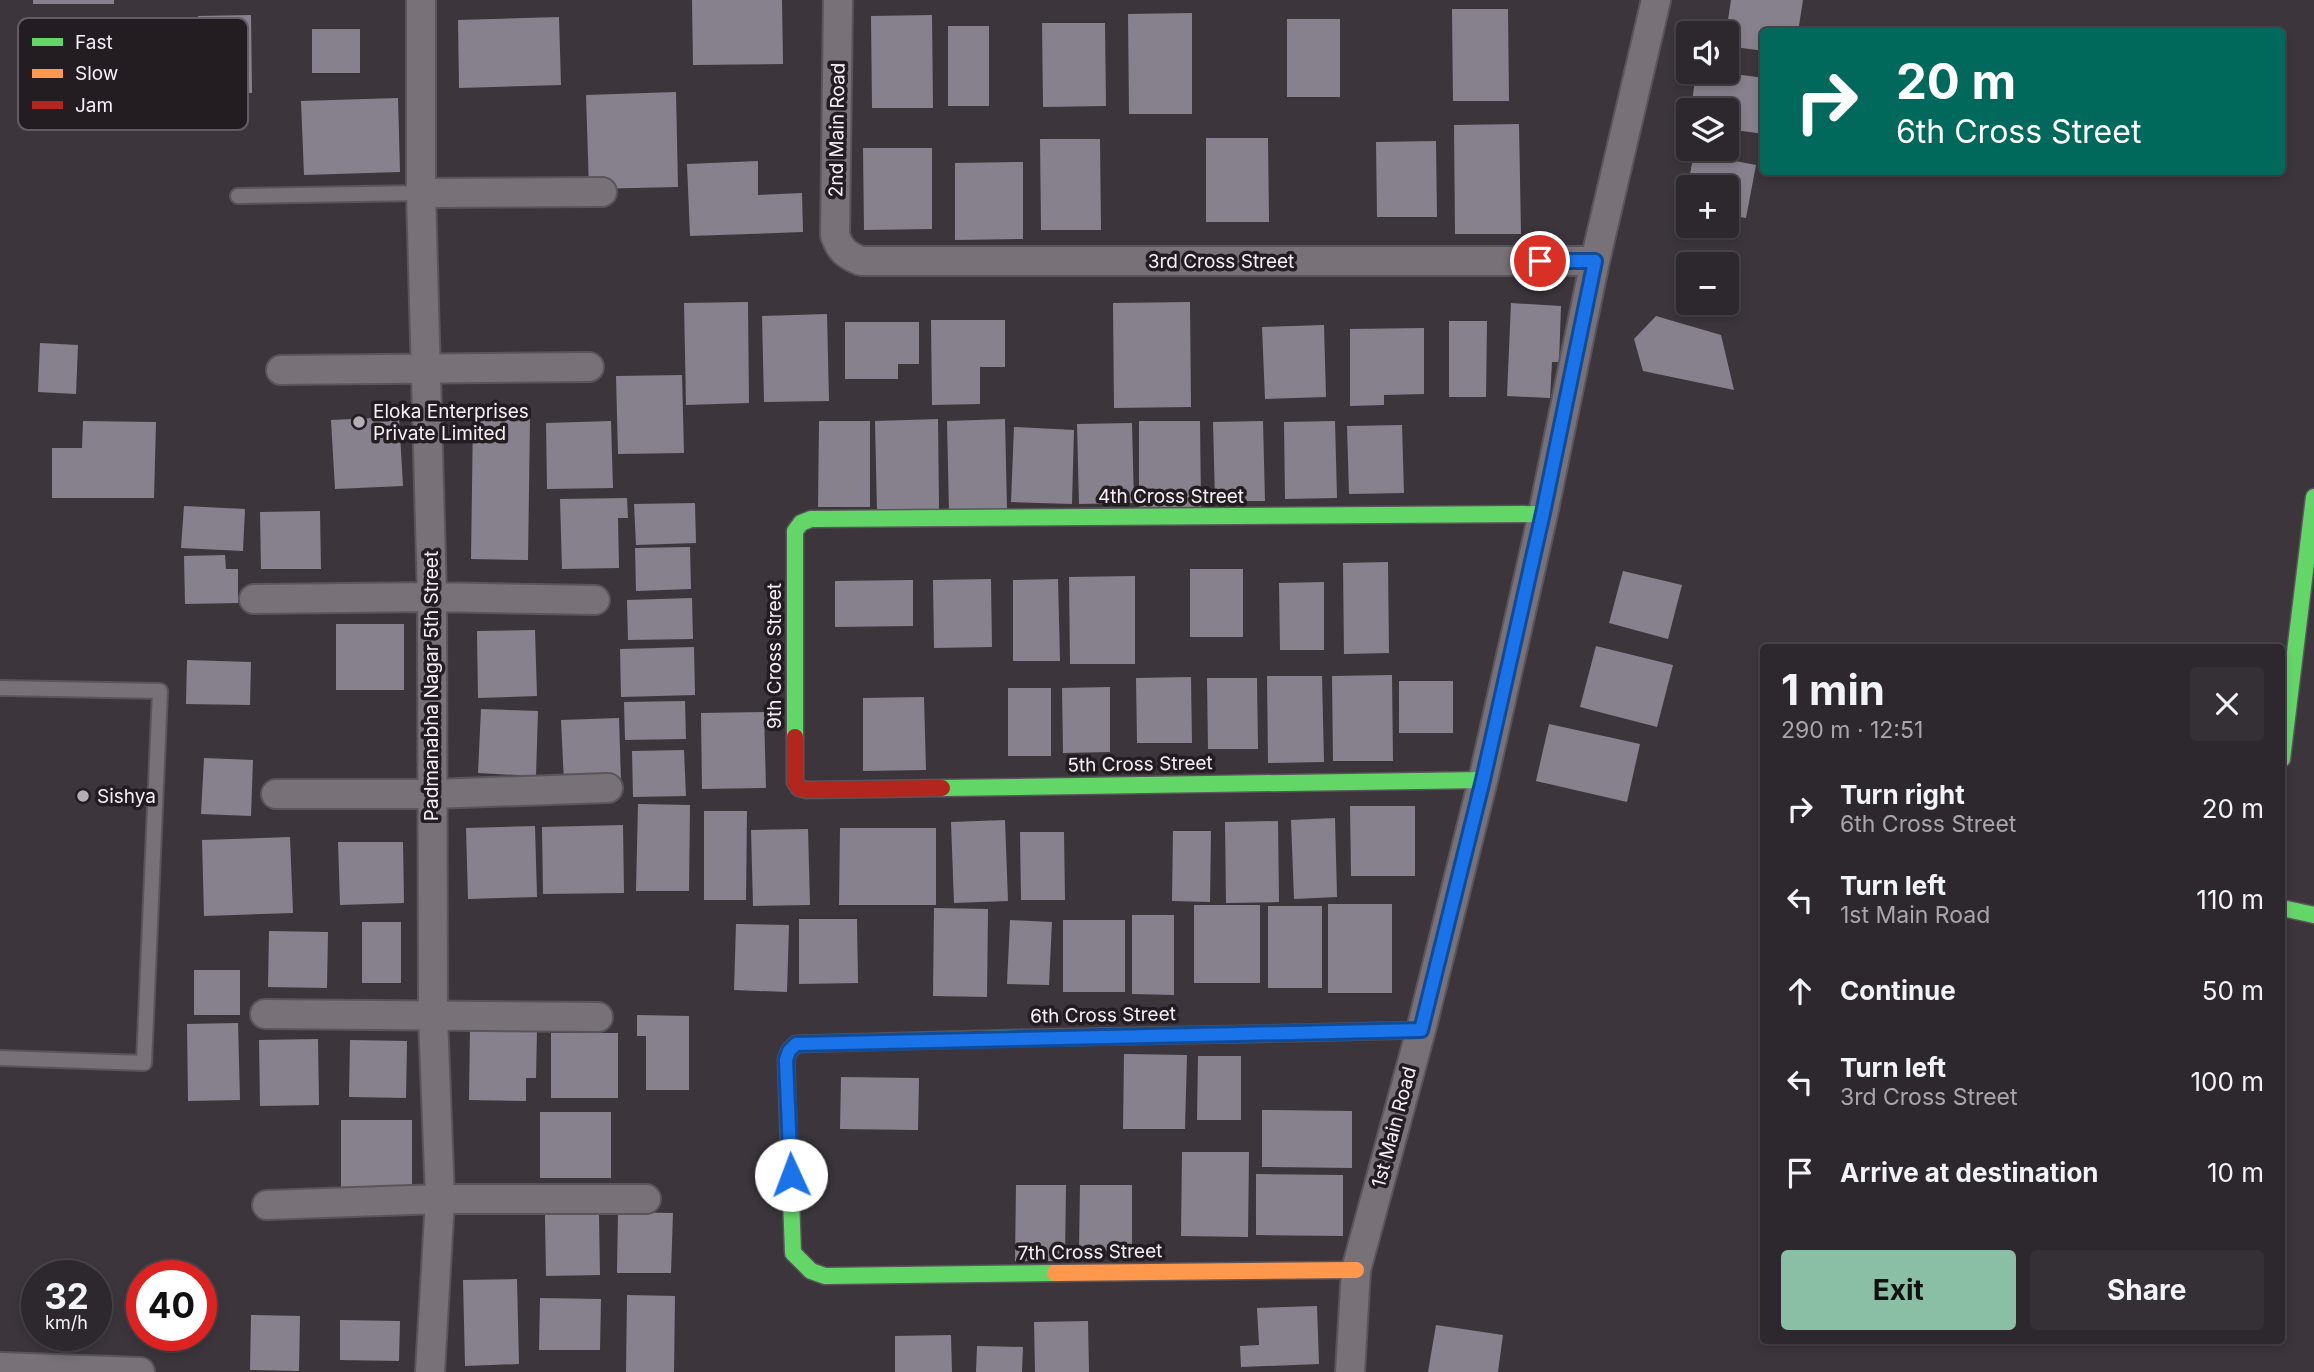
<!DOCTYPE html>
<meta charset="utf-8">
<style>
:root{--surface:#2d282d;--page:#353035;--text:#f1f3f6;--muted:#a7a6aa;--line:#484449;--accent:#8abfa5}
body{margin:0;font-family:Inter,sans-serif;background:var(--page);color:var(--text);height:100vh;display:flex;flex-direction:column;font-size:26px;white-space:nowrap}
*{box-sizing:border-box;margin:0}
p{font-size:23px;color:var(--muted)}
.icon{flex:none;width:38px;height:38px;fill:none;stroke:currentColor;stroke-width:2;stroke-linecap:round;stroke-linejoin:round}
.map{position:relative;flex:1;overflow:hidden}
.side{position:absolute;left:1760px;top:644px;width:525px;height:700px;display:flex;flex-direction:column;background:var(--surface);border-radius:7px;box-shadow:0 4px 10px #0003,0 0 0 2px var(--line)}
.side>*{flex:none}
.hud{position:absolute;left:1760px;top:28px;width:525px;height:147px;border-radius:7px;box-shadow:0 4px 10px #0003,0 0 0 2px var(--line);background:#00695c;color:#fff;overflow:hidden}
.buttons{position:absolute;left:1676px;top:21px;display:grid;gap:14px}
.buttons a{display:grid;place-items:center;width:63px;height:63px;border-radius:7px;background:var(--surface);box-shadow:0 4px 10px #0003,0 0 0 2px var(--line);font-size:35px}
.speed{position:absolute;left:21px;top:1260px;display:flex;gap:14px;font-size:35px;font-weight:700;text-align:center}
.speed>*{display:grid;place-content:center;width:91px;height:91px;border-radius:50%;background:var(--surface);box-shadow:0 4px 10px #0003,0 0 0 2px var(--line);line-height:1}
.speed small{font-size:18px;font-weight:400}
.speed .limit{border:10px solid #d22;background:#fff;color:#111}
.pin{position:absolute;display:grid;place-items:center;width:60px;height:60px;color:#fff;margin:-30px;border:4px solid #fff;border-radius:50%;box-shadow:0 2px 7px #0007}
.me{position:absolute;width:77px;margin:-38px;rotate:358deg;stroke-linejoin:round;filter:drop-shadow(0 0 5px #0008)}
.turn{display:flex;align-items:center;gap:24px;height:147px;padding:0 21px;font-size:32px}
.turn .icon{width:91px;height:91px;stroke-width:2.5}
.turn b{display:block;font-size:49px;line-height:60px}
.round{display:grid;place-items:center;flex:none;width:74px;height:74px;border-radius:7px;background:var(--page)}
.overview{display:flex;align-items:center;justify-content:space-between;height:119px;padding:0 21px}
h1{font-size:42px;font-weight:700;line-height:52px}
.cta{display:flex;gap:14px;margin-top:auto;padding:14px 21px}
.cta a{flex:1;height:80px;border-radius:7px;background:var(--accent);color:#111;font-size:28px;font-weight:700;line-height:80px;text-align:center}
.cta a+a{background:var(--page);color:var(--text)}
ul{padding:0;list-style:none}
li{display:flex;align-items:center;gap:21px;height:91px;padding:0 21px}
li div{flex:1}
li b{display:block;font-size:26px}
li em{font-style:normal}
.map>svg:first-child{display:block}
.building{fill:#87818e}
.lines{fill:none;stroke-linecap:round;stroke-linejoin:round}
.lane-casing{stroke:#5a555a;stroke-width:18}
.street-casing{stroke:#5a555a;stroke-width:32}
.fast-casing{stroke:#5a555a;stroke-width:19}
.slow-casing{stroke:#5a555a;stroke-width:19}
.jam-casing{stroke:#5a555a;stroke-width:19}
.lane{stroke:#787278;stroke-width:14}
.street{stroke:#787278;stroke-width:28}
.fast{stroke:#63d668;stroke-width:16}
.slow{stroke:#ff974d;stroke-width:16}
.jam{stroke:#b3261e;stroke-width:16}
.route-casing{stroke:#114b97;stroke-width:18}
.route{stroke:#1a73e8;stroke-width:12}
.poi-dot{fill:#b6aeb6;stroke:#231d22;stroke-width:2.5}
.labels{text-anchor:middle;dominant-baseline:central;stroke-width:7;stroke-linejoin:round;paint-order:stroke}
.street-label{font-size:19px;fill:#f8eff7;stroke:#231d22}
.poi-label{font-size:19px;fill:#f8eff7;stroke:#231d22;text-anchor:start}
.key{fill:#231d22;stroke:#635c62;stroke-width:2}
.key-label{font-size:19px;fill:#f8eff7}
</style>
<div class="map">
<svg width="2314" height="1372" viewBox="0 0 2314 1372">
<rect width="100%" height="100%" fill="#3c363c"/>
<path class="building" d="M33 0H114V4H33Z
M692 0H782L783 64 693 65Z
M1731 0H1803L1798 32H1764V51L1727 46 1726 33Z
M1452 9H1508L1509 101H1453Z
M1192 13V114H1129L1128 14Z
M251 15 252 93H198V16Z
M932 15 933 108H872L871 16Z
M559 17 561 85 459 88 458 20Z
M1287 19H1340V97H1287Z
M1042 23H1105L1106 106 1043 107Z
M948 26H989V106H948Z
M312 29H360V73H312Z
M1696 72H1720L1764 78V134L1727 129V110H1691Z
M676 92 678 187 589 189 586 95Z
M398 98 400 172 304 175 301 101Z
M1519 124 1521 234H1455L1454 125Z
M1206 138H1268L1269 222H1206Z
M1040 139H1100L1101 230H1041Z
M1436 141 1437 217H1377L1376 142Z
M863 148H932V229L864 230Z
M1694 153 1756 165 1746 218 1727 215V187H1689V207L1684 206Z
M758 161V195L802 193 803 232 690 236 687 164Z
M1023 162V239L955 240V163Z
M748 302 749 403 686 405 684 303Z
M1190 302 1191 407 1114 408 1113 303Z
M1511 303 1561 306 1559 362H1552L1550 398 1507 396Z
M827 314 829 401 764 402 762 316Z
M1656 316 1721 335 1734 390 1643 371 1634 339Z
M931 320H1005V367H980V404L932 405Z
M1449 321H1487L1486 397H1449Z
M845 322H919V364H898V379H845Z
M1324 325 1326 397 1265 399 1262 327Z
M1424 328V394L1384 395V405L1350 406V329Z
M40 343 78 345 76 394 38 392Z
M682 375 684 453 618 454 616 376Z
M399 417 403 486 335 489 331 420Z
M473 417 530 418 528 560 471 559Z
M938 419 939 510 877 511 875 421Z
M1005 419 1007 510 949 512 947 421Z
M83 421 156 422 154 498H52V448H82Z
M611 421 613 488 547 489 546 423Z
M819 421H870V507H818Z
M1139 421H1200L1201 507 1139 508Z
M1263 421 1265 501H1215L1213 422Z
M1335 421 1337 498 1285 499 1284 422Z
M1132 423 1134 503 1079 504 1077 424Z
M1402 425 1404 493 1349 494 1347 426Z
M1014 427 1074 430 1072 504 1011 502Z
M627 498 628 518H618L619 568 562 569 560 499Z
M695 503 696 543 636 545 634 504Z
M184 506 245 509 243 551 181 548Z
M320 511 321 569H261L260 512Z
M690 547 691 589 636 591 635 548Z
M225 555 226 569H238V603L185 604 184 556Z
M1388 562 1389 653 1344 654 1343 563Z
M1190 569H1243V637H1190Z
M1623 571 1682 585 1668 639 1609 623Z
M1135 576V664H1070L1069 577Z
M991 579 992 647 934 648 933 580Z
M1058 579 1060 661H1013V580Z
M913 580V626L835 627V581Z
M1324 582V650H1280L1279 583Z
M692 598 693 639 628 640 627 600Z
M336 624H404V690H336Z
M535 630 537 696 478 698 477 631Z
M1596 646 1673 665 1657 727 1580 707Z
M694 647 695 695 621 697 620 649Z
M187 660 251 662 250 705 186 704Z
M1392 675 1393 761H1333L1332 676Z
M1267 676H1322L1324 762 1268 763Z
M1191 677 1192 743H1137L1136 678Z
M1207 678H1257L1258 749H1208Z
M1399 681H1453V733H1399Z
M1110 687V752L1063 753 1062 688Z
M1008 688H1051V756H1008Z
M924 697 926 770 863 771V698Z
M685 701 686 739 625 740 624 702Z
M481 709 538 711 536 776 478 773Z
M764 712 766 788 702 789 701 713Z
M619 718 621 781 564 783 561 720Z
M1549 724 1640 744 1627 802 1536 781Z
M684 750 686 796 633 797 632 751Z
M204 758 253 760 251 816 201 814Z
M638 804 690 805 689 891H636Z
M1350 806H1415V876H1351Z
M704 811H747L746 900H704Z
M1335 818 1337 897 1294 899 1291 820Z
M1005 820 1008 901 954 903 951 822Z
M1278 821 1279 902 1226 903 1225 822Z
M623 825 624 893 543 894 542 827Z
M535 826 537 897 468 899 466 828Z
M840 828H936V905H839Z
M808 829 810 905 753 906 751 830Z
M1173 831H1211L1210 902 1172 901Z
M1020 832H1064L1065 900H1021Z
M290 837 293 913 204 916 202 840Z
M338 842H403L404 903 340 905Z
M1328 904H1392V993H1328Z
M1194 905H1260V983H1194Z
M1268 906H1322V988H1268Z
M934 908 988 909 987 997 933 996Z
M1132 915H1174V995L1132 994Z
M799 919H857L858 983 799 984Z
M1010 920 1052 922 1049 985 1007 984Z
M1063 920H1125V992H1063Z
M362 922H401V983H362Z
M736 924 789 925 787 992 734 990Z
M269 931 328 932 327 988 268 987Z
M194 970H240V1015H194Z
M637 1015 689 1016V1090H646V1036H637Z
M238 1023 240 1100 188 1101 187 1024Z
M470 1029 537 1030 536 1078H526V1101L469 1100Z
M551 1033H618V1098H551Z
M318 1039 319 1105 260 1106 259 1040Z
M350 1040 407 1041 406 1098 349 1097Z
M1124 1054 1187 1055 1185 1129H1123Z
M1198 1056H1241V1120H1197Z
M841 1077 919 1078 918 1130 840 1129Z
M1262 1110 1352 1111V1168L1262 1167Z
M540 1112H611V1178H540Z
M341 1120H412V1189H341Z
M1182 1152H1249L1248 1237 1181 1236Z
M1256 1174 1343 1175V1236L1256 1235Z
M1016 1185H1066L1065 1261H1015Z
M1080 1185H1132V1251L1079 1250Z
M618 1212 673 1213 671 1273H617Z
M599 1214 600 1275 546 1276 545 1215Z
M517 1279 519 1364 465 1366 463 1280Z
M627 1295 675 1296 674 1372H626Z
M540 1298 601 1299 600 1350H539Z
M1317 1306 1319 1364 1241 1367 1240 1346 1259 1345 1257 1308Z
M251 1315 300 1316 299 1371 250 1370Z
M340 1320 400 1321 399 1361 340 1360Z
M1088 1321 1089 1372H1035L1034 1322Z
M1436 1325 1503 1335 1498 1372H1428Z
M951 1335 952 1372H895V1336Z
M977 1346 1023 1347 1022 1372H976Z"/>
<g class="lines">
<defs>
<path id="lane" d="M238 196 421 193
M0 688 160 691 144 1063 0 1058"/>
<path id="street" d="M421 0V193L432 597 433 1017 440 1199 430 1372
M838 0 835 235C840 250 846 255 861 261H1595
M421 193 602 192
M281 370 589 367
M254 599 432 597 595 600
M276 794H431L608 788
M265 1014 598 1017
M267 1205 440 1199H646
M0 1367 140 1372
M1350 1372 1356 1270 1421 1030 1483 780 1543 514 1595 261 1656 0"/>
<path id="fast" d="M795 737V531L801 523 811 519 1543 514
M2282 759 2314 497
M942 788 1483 780
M2282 908 2314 915
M1294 1033 1421 1030
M1022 1038 796 1044 789 1051 786 1060 793 1253 811 1271 825 1276 1055 1273"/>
<path id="slow" d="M1055 1273 1356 1270"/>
<path id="jam" d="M795 737V782L799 788 807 790 942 788
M1022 1038 1294 1033"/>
</defs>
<use href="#lane" class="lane-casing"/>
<use href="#street" class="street-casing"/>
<use href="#fast" class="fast-casing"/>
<use href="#slow" class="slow-casing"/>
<use href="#jam" class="jam-casing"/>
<use href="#lane" class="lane"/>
<use href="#street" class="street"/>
<use href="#fast" class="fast"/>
<use href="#slow" class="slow"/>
<use href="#jam" class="jam"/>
</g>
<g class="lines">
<defs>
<path id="route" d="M791 1175 786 1060 789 1051 796 1044 1421 1030 1483 780 1543 513 1595 261H1540"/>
</defs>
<use href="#route" class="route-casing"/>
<use href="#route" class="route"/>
</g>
<g class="poi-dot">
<circle cx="359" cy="422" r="7"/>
<circle cx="83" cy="796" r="7"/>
</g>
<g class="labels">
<g class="street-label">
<text transform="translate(837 130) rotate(-89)">2nd Main Road</text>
<text x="1221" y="261">3rd Cross Street</text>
<text x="1171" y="496">4th Cross Street</text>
<text transform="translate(774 656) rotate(-90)">9th Cross Street</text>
<text transform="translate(431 686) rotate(-90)">Padmanabha Nagar 5th Street</text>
<text transform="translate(1140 764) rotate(-1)">5th Cross Street</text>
<text transform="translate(1103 1015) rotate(-1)">6th Cross Street</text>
<text transform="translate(1394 1127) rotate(-75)">1st Main Road</text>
<text transform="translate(1090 1252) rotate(-1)">7th Cross Street</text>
</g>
<g class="poi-label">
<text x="373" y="411">Eloka Enterprises<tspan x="373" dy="22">Private Limited</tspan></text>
<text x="97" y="796">Sishya</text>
</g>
</g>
<rect x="18" y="18" width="230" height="112" rx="10" class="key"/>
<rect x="32" y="38" width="31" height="8" fill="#63d668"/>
<rect x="32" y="69" width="31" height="9" fill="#ff974d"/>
<rect x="32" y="101" width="31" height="8" fill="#b3261e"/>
<g class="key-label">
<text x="75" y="49">Fast</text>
<text x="75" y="80">Slow</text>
<text x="75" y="112">Jam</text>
</g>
</svg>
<div class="buttons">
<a><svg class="icon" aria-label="sound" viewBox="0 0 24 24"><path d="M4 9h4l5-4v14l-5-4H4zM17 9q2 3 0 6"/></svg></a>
<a><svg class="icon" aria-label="layers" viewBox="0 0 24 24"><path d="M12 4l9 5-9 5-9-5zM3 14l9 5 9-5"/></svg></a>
<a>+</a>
<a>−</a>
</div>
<div class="speed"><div>32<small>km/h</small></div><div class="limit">40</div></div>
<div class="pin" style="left:1540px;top:261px;background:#d93025"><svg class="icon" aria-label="arrive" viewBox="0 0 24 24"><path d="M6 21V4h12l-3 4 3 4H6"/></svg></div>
<svg class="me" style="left:791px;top:1175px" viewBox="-20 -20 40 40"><circle r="19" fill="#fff"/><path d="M0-13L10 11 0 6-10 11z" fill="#1a73e8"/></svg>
<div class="hud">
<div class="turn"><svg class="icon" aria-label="right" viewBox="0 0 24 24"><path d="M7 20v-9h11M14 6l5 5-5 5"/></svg><div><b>20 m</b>6th Cross Street</div></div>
</div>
<section class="side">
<div class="overview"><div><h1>1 min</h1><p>290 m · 12:51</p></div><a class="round"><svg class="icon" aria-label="close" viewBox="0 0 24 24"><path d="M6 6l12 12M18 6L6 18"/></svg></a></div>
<ul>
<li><svg class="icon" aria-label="right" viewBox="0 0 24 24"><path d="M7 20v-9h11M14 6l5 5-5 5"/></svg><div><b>Turn right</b><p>6th Cross Street</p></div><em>20 m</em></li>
<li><svg class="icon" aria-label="left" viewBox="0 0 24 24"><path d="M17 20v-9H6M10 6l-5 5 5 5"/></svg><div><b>Turn left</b><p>1st Main Road</p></div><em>110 m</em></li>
<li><svg class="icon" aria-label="ahead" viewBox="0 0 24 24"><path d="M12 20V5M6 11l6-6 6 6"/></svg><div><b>Continue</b></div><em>50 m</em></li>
<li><svg class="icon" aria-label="left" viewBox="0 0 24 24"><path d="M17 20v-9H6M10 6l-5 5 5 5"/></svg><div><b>Turn left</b><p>3rd Cross Street</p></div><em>100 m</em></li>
<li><svg class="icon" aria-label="arrive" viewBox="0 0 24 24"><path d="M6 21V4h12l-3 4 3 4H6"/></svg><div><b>Arrive at destination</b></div><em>10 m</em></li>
</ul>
<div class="cta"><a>Exit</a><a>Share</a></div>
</section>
</div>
